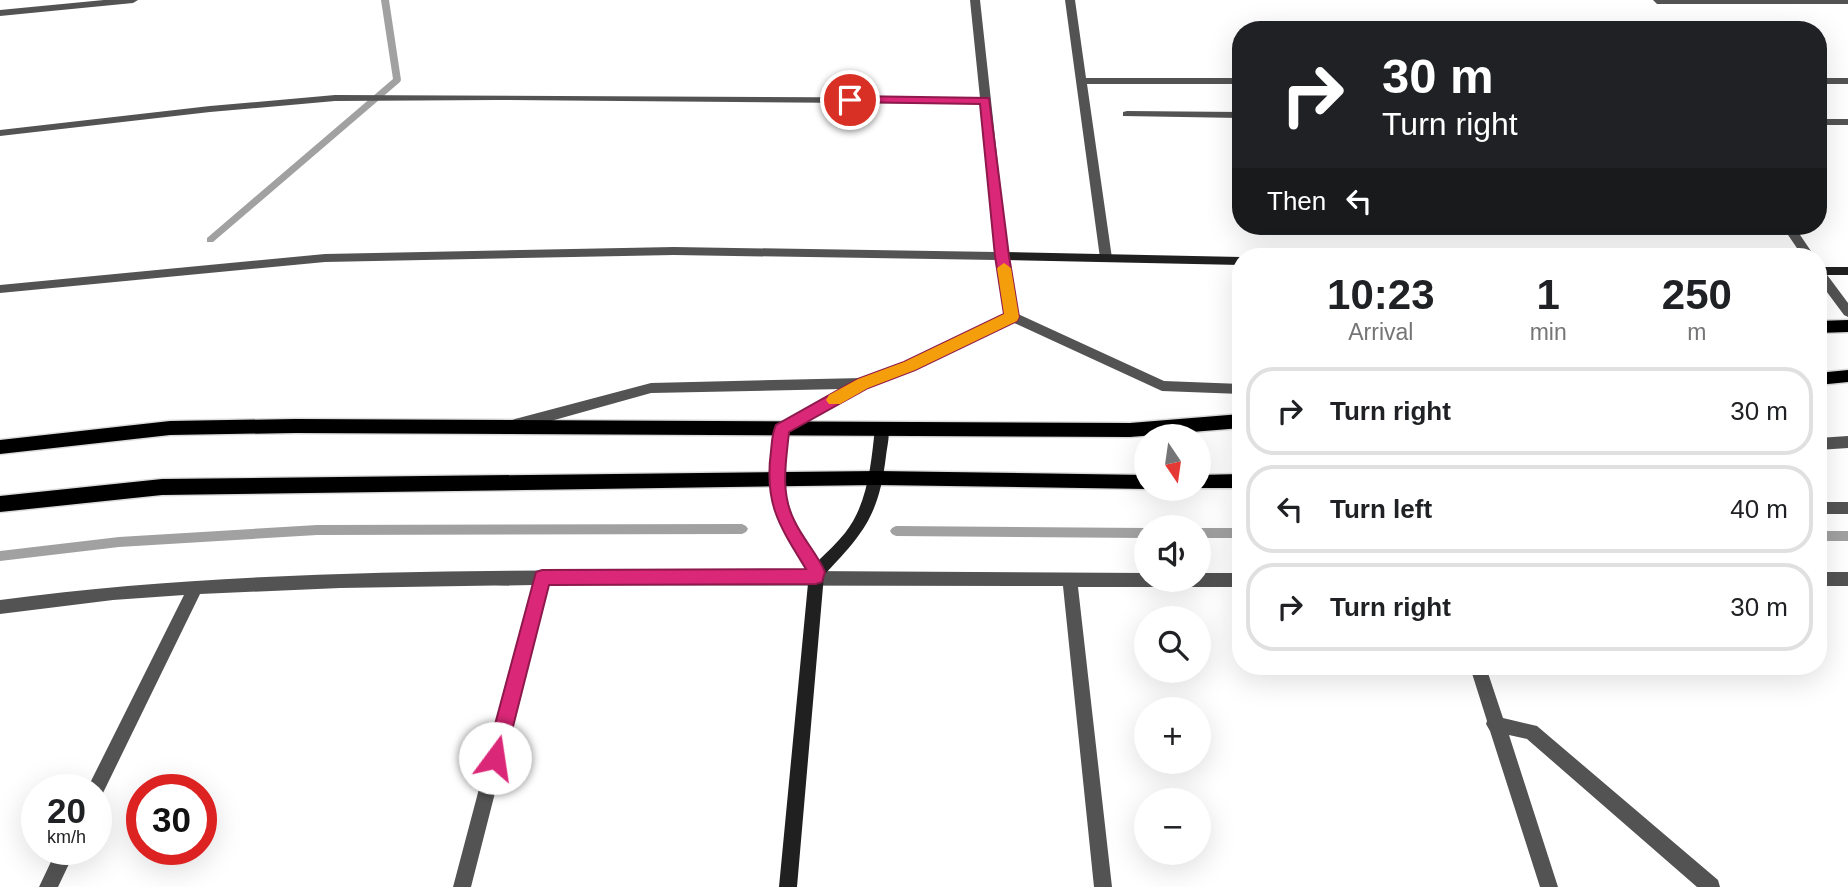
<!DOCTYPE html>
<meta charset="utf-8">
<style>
:root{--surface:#fff;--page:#f6f6f6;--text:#202124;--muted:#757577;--line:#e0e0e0}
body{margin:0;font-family:Arial,sans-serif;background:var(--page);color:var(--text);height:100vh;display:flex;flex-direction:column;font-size:26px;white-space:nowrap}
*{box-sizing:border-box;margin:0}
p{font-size:23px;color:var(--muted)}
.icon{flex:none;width:38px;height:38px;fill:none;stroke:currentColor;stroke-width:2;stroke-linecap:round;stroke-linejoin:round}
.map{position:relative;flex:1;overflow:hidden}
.side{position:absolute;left:1232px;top:248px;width:595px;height:427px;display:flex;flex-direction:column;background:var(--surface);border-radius:28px;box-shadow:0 7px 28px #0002}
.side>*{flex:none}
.guide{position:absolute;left:1232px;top:21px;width:595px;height:214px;border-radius:28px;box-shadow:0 7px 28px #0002;background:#202124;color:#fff;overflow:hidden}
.needle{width:46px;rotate:167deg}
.fabs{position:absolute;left:1134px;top:424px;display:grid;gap:14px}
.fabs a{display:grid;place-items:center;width:77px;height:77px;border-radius:50%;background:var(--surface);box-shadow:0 7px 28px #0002;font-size:35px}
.speed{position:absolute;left:21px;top:774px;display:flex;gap:14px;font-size:35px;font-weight:700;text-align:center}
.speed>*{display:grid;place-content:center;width:91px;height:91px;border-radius:50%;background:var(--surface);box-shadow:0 7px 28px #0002;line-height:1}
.speed small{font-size:18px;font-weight:400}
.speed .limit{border:10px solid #d22;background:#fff;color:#111}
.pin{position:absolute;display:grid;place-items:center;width:60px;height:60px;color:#fff;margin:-30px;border:4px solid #fff;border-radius:50%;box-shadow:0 2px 7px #0007}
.me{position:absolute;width:77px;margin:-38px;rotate:14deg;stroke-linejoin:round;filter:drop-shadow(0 0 5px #0008)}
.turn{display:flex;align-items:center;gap:24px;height:147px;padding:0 35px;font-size:32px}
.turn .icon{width:91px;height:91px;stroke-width:2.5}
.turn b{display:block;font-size:49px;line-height:60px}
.then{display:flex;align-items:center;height:66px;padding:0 35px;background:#0003;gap:14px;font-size:26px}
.eta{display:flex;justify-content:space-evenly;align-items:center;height:119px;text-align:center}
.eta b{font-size:42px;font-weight:600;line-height:49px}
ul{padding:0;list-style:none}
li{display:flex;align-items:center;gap:21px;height:88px;margin:0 14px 10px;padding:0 21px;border:4px solid var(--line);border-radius:28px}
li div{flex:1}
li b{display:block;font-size:26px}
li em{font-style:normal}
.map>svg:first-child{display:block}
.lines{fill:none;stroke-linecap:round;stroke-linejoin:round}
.stream{fill:#a1a1a1;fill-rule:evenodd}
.primary-casing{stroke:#dbdbdb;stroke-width:3}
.street{fill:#535353;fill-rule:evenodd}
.secondary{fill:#202020;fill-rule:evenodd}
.primary{fill:#000;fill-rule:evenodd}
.route{fill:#db2777;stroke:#8e194d;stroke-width:2}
.slow{fill:#f59e0b}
</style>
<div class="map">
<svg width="1848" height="887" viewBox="0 0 1848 887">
<rect width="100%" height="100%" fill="#fff"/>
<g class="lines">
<path class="stream" d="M381 0H389L401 80 400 82 213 242H207V238L393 79Z
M742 524 746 526 748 529 746 532 742 534 317 535 119 547 0 561V551L119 537 317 525Z
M896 526 1146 528V538L896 536 892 534 890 531 892 528Z
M1199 528H1241V538H1199Z
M1818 531H1848V541H1818Z"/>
<defs>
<path id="primary" d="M1848 320V332L1818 333V321Z
M1848 370V382L1818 385V373Z
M1241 414V428L1130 437 295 433 170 435 0 454V440L170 421 295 419 1130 423Z
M877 471 1146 475V488H1150L1146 489 877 485 162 495 0 512V496L162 479Z
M1241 474V488H1195H1199V475Z"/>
</defs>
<use href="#primary" class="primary-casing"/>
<path class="street" d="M104 0H138L133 3 0 16V10Z
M970 0H980L1008 256 1018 314 1164 381 1241 384V394L1162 391 1012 322 915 370 868 387 781 435 776 433 774 429 776 425 842 389 651 393 515 431 510 429 508 425 510 421 515 419 651 383 862 378 905 362 1005 315 997 260 674 255 325 262 0 293V285L325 254 674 247 996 252 981 104 497 100 335 101 210 112 0 136V130L210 106 335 95 980 98Z
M1065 0H1075L1086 78H1241V84H1087L1112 258 1106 262 1100 258Z
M1653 0H1848V4H1657Z
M1818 78H1848V84H1818Z
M1127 111 1241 112V118L1123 116V112Z
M1818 119H1848V125H1818Z
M1782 226H1794L1815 257H1803Z
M1818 267 1822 268 1848 303V317L1844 315 1818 280Z
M1848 436V448L1818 450V438Z
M1818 502H1848V514H1818Z
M651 570 1146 573V579H1199V573H1241V587H1078L1112 887H1094L1063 586 548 585 471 887H453L533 585 340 588 200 594 102 795 96 798V789H87L184 595 113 600 0 614V600C216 571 433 571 651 570Z
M1818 572H1848V586H1818Z
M1470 667H1486L1503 718 1537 726 1718 880 1720 887H1697L1527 739 1509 735 1558 887H1540L1490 731 1486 724 1487 721Z
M57 849H76L58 887H39Z"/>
<path class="secondary" d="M1002 252 1241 257H1243H1241V265L1002 260 996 256Z
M1818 267H1848V275H1818Z
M882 422 887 424C891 433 887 446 886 456 879 515 864 533 824 575L797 887H779L809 573C771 518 765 496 774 429L776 425H786L788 429C780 488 784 511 818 561 827 552 837 543 845 533 868 504 871 464 875 428L877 424Z"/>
<use href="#primary" class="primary"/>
</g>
<path class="route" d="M850 96 989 98 1009 256 1019 317 1017 321 915 370 868 388 789 432C786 462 780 492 794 520 802 538 817 553 825 572L822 582 816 584 549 585 505 758 502 765 495 768 489 765 486 758 536 572 542 570 806 569C779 525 764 504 771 451 772 442 772 433 776 425L858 379 904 362 1004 314 995 256 980 104 845 102 844 100Z"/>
<path class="slow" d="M1004 263 1011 268 1019 317 1017 321 915 370 868 388 840 404H829L826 400 829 395 858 379 904 362 1004 314 997 268Z"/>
</svg>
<div class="fabs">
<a><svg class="needle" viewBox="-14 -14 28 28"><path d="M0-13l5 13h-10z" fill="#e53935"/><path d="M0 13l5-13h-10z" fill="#757577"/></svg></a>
<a><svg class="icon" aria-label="sound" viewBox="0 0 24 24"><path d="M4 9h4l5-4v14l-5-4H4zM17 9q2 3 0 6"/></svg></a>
<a><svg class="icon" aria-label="search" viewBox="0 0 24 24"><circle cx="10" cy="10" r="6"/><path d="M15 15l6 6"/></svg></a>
<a>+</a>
<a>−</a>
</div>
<div class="speed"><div>20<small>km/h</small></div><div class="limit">30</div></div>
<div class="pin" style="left:850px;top:100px;background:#d93025"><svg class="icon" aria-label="arrive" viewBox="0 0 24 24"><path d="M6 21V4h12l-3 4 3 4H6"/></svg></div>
<svg class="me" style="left:495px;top:758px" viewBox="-20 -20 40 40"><circle r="19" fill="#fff"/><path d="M0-13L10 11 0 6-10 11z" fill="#db2777"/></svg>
<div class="guide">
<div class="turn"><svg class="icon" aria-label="right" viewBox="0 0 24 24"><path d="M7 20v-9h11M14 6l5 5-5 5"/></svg><div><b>30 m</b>Turn right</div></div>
<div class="then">Then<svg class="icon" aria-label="left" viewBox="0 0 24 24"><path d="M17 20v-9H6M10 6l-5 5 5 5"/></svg></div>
</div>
<section class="side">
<div class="eta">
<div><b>10:23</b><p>Arrival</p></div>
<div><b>1</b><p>min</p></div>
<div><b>250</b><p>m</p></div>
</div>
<ul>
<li><svg class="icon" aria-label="right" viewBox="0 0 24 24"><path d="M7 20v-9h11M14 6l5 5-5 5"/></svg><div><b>Turn right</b></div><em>30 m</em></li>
<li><svg class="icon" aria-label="left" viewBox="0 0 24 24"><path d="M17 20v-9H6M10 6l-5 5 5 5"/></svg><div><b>Turn left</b></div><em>40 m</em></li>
<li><svg class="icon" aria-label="right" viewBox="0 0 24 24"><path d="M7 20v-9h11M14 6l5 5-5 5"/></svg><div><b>Turn right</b></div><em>30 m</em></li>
</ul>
</section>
</div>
